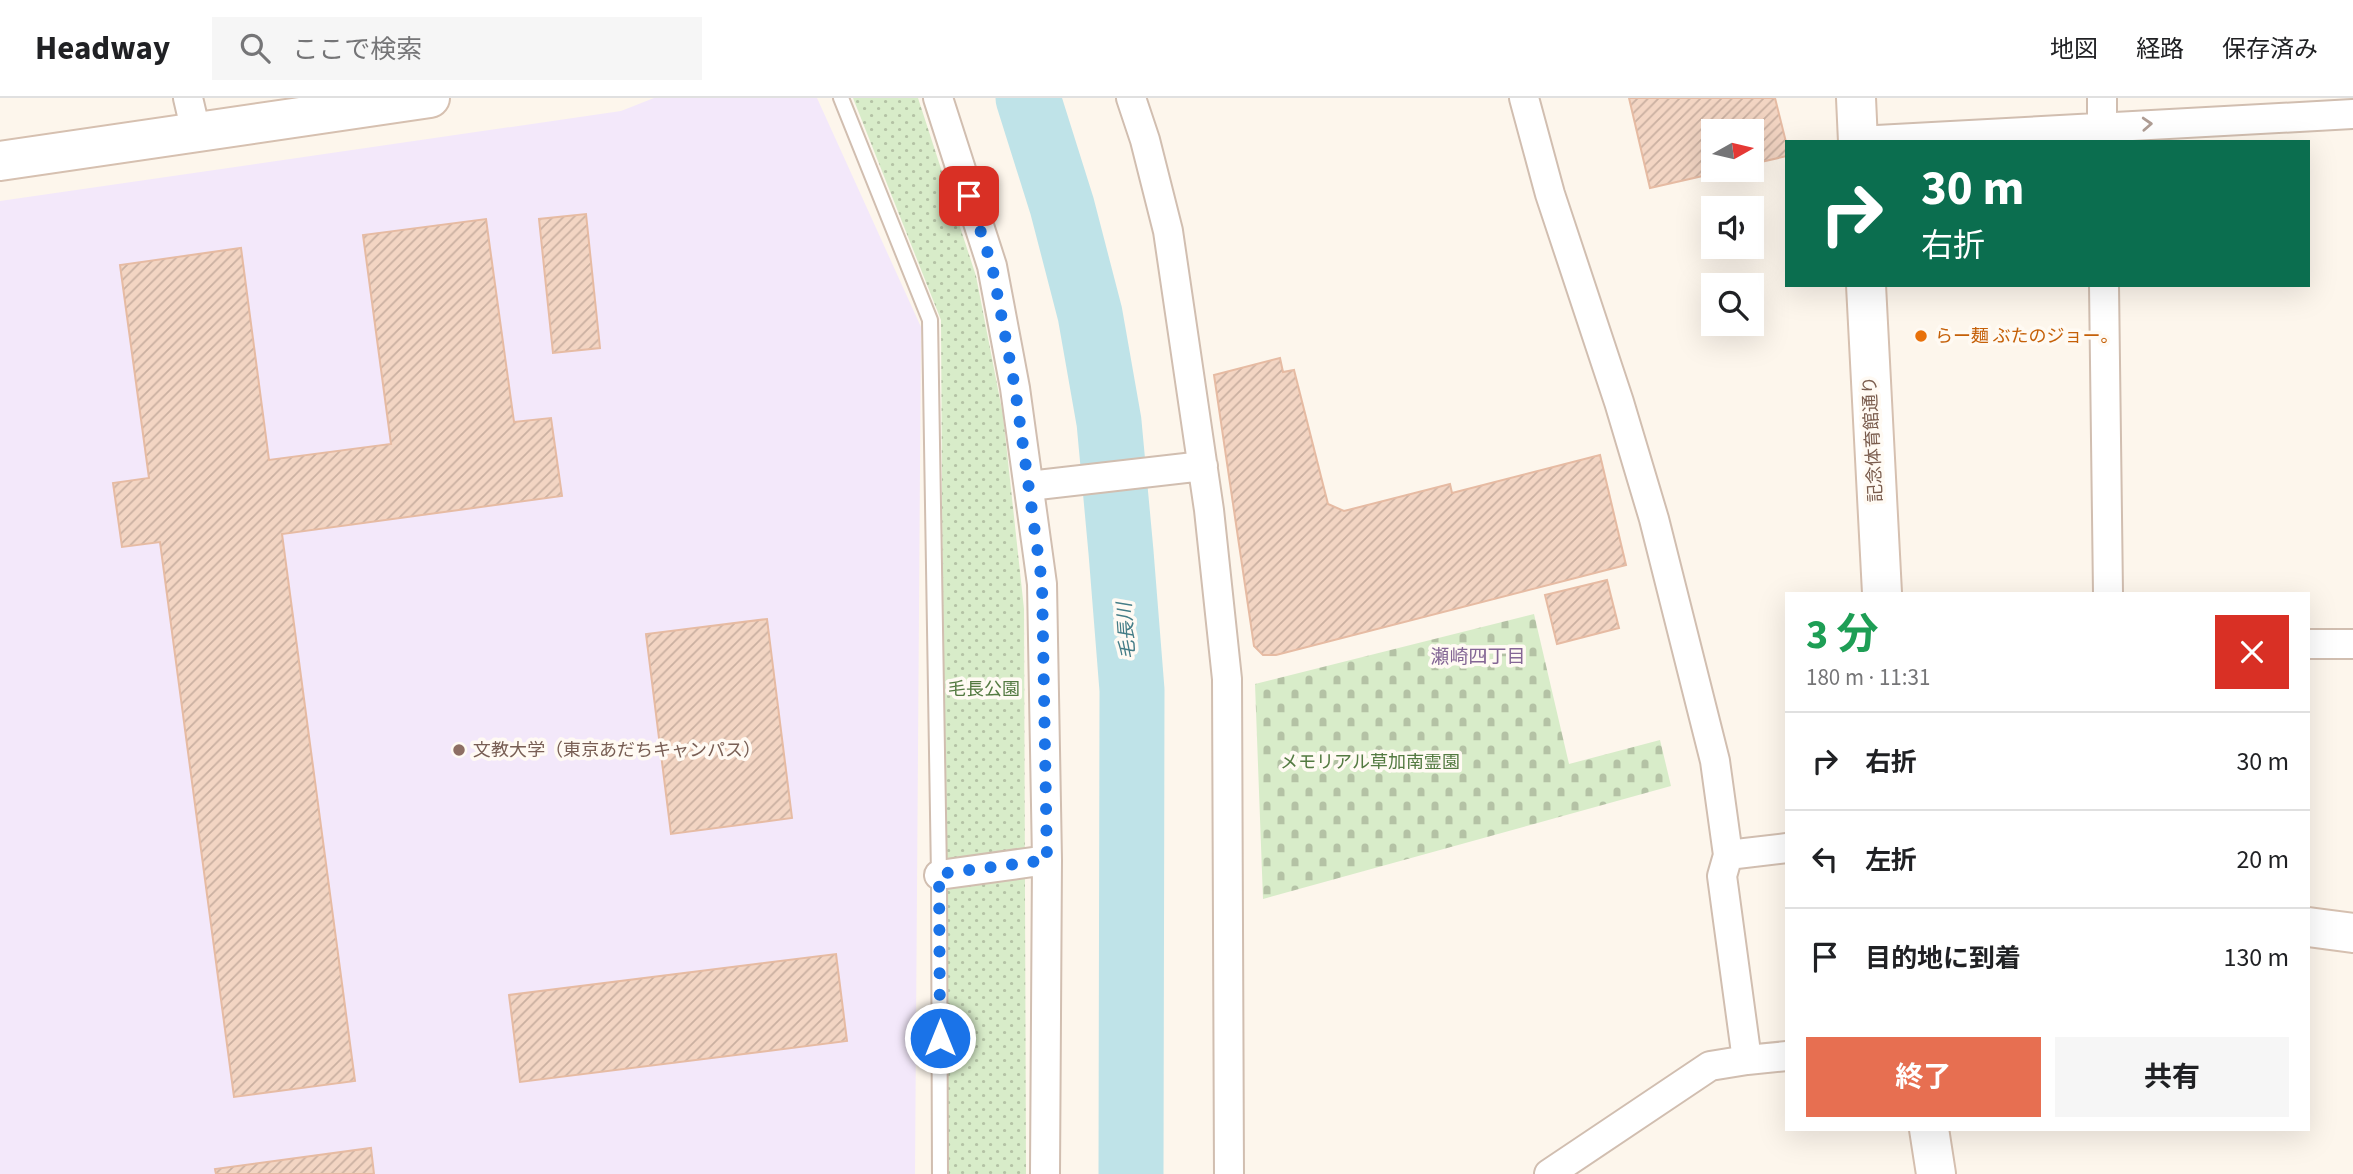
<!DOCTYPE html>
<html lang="ja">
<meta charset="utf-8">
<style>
:root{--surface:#fff;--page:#f6f6f6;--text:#202124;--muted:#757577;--line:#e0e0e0;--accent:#e76f51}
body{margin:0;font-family:"Source Sans 3","Noto Sans JP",sans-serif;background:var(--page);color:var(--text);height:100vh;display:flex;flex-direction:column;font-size:26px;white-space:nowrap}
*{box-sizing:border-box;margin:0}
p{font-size:23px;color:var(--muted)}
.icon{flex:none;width:38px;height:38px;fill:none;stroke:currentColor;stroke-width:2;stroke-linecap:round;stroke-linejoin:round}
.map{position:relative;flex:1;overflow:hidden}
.details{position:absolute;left:1785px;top:494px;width:525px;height:539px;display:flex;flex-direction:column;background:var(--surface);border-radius:0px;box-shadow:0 7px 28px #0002}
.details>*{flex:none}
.top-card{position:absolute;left:1785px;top:42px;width:525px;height:147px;border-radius:0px;box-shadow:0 7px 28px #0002;background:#0b6e4f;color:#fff;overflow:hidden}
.needle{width:46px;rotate:82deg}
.controls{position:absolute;left:1701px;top:21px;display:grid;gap:14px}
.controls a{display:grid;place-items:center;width:63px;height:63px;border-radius:0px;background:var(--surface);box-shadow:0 7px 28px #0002;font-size:35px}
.pin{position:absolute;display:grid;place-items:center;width:60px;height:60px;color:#fff;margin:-30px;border-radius:14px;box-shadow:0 4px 10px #0006}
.me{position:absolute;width:77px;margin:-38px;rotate:0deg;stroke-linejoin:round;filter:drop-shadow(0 0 5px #0008)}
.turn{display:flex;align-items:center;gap:24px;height:147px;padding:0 21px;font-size:32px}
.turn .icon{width:91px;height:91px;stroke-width:2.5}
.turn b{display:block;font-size:49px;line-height:60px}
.round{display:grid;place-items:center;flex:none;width:74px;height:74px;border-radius:0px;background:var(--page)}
.headline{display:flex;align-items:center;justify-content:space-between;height:119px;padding:0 21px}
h1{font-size:42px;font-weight:700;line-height:52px;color:#1e9e55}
.primary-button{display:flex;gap:14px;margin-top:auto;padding:14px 21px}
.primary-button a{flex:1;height:80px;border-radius:0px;background:var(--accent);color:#fff;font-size:28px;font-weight:700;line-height:80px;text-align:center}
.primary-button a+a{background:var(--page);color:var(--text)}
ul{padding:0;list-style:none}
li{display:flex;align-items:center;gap:21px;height:98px;padding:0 21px;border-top:2px solid var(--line)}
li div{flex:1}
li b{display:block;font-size:26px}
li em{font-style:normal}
header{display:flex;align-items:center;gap:42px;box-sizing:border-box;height:98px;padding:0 35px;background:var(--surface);border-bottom:2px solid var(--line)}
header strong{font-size:33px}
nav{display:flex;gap:38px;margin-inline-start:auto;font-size:24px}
.search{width:490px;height:63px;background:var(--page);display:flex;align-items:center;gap:18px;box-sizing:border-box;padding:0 24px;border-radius:0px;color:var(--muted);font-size:26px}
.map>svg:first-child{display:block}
.education{fill:#f3e8fa}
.cemetery{fill:url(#cemetery-stones)}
.park{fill:url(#park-dots)}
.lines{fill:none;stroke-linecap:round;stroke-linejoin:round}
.river{stroke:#bfe3e8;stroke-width:65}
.building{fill:url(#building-hatch);stroke:#e6bba3;stroke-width:2}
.lane-casing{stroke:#d1beb0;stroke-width:18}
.street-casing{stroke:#d1beb0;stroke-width:32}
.secondary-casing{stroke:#d6c0b0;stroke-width:42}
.lane{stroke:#fff;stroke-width:14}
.street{stroke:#fff;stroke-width:28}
.secondary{stroke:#fff;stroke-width:38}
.oneway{stroke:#af9d94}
.route{stroke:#1a73e8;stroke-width:12;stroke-dasharray:0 21.6}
.food-dot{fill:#e8710a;stroke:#fffaf3;stroke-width:2.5}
.education-dot{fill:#8d6e63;stroke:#fffaf3;stroke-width:2.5}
.labels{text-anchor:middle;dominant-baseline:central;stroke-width:7;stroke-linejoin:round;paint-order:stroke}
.food-label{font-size:18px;fill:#c56008;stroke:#fffaf3;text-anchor:start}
.street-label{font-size:18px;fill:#7a5c4d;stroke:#fffaf3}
.park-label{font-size:18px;fill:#537a41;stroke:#fffaf3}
.education-label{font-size:18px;fill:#785e54;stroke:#fffaf3;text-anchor:start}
.water-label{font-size:19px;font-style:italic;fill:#437c86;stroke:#fffaf3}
.neighbourhood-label{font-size:19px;fill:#846695;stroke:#fffaf3}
</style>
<header>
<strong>Headway</strong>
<div class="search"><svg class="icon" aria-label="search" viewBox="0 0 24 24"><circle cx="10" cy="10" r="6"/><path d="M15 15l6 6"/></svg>ここで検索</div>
<nav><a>地図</a><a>経路</a><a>保存済み</a></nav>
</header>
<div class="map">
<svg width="2353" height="1076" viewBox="0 0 2353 1076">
<defs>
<pattern id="cemetery-stones" width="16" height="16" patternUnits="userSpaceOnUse" patternTransform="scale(1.75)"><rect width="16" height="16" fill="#d8ecc9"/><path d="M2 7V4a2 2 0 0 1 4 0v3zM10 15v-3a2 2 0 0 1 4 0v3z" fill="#b4c2a5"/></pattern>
<pattern id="park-dots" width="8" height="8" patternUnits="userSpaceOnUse" patternTransform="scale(1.75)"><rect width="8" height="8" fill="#d8ecc9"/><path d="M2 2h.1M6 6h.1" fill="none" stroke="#b4c2a5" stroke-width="1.8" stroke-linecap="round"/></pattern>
<pattern id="building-hatch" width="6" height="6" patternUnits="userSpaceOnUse" patternTransform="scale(1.75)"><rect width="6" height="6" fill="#f3d5c3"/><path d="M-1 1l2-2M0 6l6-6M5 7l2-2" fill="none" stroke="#cab0a1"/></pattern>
</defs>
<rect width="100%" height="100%" fill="#fdf6ec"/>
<path class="education" d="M654 0H817L921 229 915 1076H0V103L621 13Z"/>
<path class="cemetery" d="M1534 516 1569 666 1660 642 1671 688 1263 801 1255 586Z"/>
<path class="park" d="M853 0H918L976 178 1003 317 1024 511 1026 1076H946L941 222Z"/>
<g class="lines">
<path class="river" d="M1028 0 1062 108 1090 216 1109 324 1121 454 1132 592 1131 1076"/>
</g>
<path class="building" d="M1629 0H1775L1787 48V58L1752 66V33H1713V72H1729L1650 90Z
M586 116 600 250 553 255 539 121Z
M486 121 514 324 551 320 562 398 282 436 355 983 234 999 160 444 122 449 113 385 149 380 120 167 241 150 269 362 391 346 363 137Z
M1280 260 1283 274 1294 272 1328 406 1344 413 1450 386 1452 395 1600 357 1626 467 1276 557H1263L1254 548 1214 277Z
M1607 482 1619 530 1557 546 1545 497Z
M767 521 792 720 671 736 646 536Z
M836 856 847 943 520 984 509 897Z
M371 1050 374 1076H216L215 1071Z"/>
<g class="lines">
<defs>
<path id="lane" d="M841 0 930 222 939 777 940 1076"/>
<path id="street" d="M188 0 196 34
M938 0 992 168 1015 290 1042 486 1047 762 1045 1076
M1131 0 1145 42 1168 133 1209 412 1227 581 1229 1076
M1524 0 1550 96 1619 304 1654 421 1715 663 1728 757
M2102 0V44
M1858 43 2353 16
M2104 187 2108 495
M1029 388 1203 368
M2308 546H2353
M1787 750 1728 757 1722 778 1747 962 1787 958
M939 777 1047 762
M1549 1076 1710 968 1747 962"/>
<path id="secondary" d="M1856 0 1858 44
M0 63 430 0
M1866 187 1882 495
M2308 829 2353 835
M1929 1031 1936 1076"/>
</defs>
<use href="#lane" class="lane-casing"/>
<use href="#street" class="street-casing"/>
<use href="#secondary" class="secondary-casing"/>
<use href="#lane" class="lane"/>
<use href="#street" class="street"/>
<use href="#secondary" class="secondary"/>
</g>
<defs><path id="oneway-chevron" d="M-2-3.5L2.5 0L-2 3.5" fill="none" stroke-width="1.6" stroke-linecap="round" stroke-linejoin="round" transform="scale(1.75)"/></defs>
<use class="oneway" href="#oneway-chevron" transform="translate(2147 26) rotate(-3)"/>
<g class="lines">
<path class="route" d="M940 940 939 776 1047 762 1042 485 1015 290 992 168 969 98"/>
</g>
<circle class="food-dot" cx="1921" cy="238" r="7"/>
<circle class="education-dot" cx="459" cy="652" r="7"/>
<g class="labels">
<g class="food-label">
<text x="1935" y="238">らー麺 ぶたのジョー。</text>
</g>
<g class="street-label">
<text transform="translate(1873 341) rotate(-93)">記念体育館通り</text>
</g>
<g class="park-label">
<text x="984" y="591">毛長公園</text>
<text x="1370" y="664">メモリアル草加南霊園</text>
</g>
<g class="education-label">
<text x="473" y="652">文教大学（東京あだちキャンパス）</text>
</g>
<g class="water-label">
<text transform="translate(1127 533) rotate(-94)">毛長川</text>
</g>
<g class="neighbourhood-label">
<text x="1478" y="559">瀬崎四丁目</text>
</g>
</g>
</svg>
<div class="controls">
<a><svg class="needle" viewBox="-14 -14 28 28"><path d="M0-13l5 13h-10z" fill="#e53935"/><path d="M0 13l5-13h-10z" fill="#757577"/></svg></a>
<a><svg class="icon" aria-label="sound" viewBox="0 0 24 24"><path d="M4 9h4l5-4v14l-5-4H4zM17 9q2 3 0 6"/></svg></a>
<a><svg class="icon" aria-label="search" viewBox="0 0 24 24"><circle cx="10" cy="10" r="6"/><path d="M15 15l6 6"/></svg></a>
</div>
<div class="pin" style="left:969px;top:98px;background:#d93025"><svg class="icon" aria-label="arrive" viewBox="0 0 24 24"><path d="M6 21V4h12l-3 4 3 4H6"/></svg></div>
<svg class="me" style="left:940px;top:940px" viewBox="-20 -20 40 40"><circle r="17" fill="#1a73e8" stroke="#fff" stroke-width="3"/><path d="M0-11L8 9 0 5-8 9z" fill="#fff"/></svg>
<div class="top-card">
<div class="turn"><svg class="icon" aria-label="right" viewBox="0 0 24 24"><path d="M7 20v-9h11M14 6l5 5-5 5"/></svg><div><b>30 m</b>右折</div></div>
</div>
<section class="details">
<div class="headline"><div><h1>3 分</h1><p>180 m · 11:31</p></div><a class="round" style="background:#d93025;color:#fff"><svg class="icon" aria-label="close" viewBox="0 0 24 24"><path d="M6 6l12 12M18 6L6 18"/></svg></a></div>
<ul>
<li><svg class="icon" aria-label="right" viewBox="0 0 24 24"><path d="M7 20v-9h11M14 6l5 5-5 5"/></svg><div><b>右折</b></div><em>30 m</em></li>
<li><svg class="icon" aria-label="left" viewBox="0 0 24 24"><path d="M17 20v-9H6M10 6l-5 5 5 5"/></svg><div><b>左折</b></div><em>20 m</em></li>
<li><svg class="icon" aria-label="arrive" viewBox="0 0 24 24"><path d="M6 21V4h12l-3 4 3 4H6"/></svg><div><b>目的地に到着</b></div><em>130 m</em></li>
</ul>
<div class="primary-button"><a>終了</a><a>共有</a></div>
</section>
</div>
